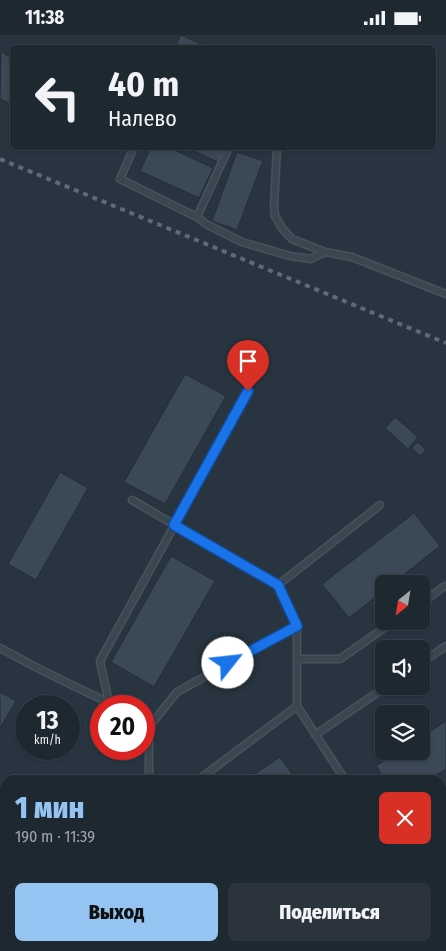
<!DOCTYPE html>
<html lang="ru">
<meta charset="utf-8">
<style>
:root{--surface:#1e2830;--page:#2b343c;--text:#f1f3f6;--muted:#a1a6ab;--line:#3c444c;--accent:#95c3f2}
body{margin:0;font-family:"Fira Sans Condensed",sans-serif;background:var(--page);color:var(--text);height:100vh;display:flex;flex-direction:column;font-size:19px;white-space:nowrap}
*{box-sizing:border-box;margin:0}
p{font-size:16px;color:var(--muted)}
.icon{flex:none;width:28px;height:28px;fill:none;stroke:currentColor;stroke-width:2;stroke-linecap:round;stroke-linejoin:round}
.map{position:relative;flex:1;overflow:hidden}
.sheet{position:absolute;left:0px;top:740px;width:446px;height:176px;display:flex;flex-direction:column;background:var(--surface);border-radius:15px 15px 0 0;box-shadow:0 1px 4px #0004,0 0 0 1px var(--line)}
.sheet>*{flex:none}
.guide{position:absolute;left:10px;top:10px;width:426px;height:105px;border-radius:8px;box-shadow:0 1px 4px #0004,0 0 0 1px var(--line);background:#1e2830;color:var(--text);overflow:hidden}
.needle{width:32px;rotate:210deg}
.fabs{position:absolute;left:375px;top:540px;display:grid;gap:10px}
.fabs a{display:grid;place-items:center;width:55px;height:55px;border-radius:8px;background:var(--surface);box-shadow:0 1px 4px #0004,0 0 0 1px var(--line);font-size:25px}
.speed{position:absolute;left:15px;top:660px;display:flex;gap:10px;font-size:25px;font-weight:700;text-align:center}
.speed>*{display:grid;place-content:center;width:65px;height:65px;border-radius:50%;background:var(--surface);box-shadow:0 1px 4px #0004,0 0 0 1px var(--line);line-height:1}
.speed small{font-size:12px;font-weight:400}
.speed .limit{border:8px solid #d22;background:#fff;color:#111}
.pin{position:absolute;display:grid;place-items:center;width:42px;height:42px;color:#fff;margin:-51px -21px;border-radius:50% 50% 50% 0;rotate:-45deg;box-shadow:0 0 5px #0007}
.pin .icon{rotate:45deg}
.me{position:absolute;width:55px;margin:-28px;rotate:61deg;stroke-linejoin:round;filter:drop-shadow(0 0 4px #0008)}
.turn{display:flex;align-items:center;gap:18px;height:105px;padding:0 15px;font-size:22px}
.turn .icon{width:65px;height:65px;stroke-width:2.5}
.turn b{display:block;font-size:35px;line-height:42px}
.round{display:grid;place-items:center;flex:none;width:52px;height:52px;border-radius:8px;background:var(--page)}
.overview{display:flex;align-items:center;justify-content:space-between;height:85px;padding:0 15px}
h1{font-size:30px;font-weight:800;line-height:38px;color:var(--accent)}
.button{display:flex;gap:10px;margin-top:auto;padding:10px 15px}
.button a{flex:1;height:58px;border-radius:8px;background:var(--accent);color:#111;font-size:20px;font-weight:800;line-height:58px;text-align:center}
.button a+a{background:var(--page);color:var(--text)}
.status{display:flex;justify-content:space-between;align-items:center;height:35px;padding:0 25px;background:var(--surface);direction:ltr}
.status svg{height:14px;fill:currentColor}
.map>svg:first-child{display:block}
.building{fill:#3a4955;stroke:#222d37}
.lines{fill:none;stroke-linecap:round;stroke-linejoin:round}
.lane-casing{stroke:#48525c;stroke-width:9}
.lane{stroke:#3c4650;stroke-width:6}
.rail{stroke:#5e6b76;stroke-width:4;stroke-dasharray:5 5;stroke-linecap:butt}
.route-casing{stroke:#114b97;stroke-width:12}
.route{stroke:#1a73e8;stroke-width:9}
</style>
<div class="status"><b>11:38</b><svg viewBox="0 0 49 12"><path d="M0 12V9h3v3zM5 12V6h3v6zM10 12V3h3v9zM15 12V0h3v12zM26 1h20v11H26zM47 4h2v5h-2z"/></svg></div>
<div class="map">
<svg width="446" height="916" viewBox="0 0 446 916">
<rect width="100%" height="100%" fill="#283540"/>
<path class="building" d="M181 0 207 12H175Z
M1 17 12 23V70L0 64Z
M151 112H168L213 133 199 163 140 136Z
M185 112H224L218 127Z
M237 117 263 126 237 195 212 186Z
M185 339 226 361 165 469 124 447Z
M395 382 418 402 408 414 385 393Z
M418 407 426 415 420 421 412 413Z
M60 437 88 453 36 545 8 529Z
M414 478 440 511 392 549H384V555L349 583 322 549Z
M171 521 215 546 154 652 111 627Z
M0 657 16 666 0 693Z
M446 686V734L428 745H385L376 731 399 716H421V702Z
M280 722 296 745H246Z
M187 911H357V916H187Z"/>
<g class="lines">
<defs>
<path id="lane" d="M134 112 120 144 197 182 206 189 242 207 290 221 311 224 325 217
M277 112 274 172 275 181 282 193 292 204 325 217 352 222 446 259
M197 182 229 112
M132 465 278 550 380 470
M278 550 297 591V671L345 745
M421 568 445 551
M0 613 43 636 109 668
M297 624H340L394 586
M421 628 446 611
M114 671 109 668 100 626 248 356
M315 700 387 651
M149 745V692L177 657 297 591
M198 745 297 671
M441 774 446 771
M150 911V916
M389 916V911"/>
</defs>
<use href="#lane" class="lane-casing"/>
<use href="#lane" class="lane"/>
<path class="rail" d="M0 124 446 308"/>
</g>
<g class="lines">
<defs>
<path id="route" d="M228 628 297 591 278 550 174 490 248 356"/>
</defs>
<use href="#route" class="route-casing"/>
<use href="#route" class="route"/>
</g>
</svg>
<div class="fabs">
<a><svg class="needle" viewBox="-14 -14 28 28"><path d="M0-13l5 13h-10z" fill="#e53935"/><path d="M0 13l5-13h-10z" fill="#a1a6ab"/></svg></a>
<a><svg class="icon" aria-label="sound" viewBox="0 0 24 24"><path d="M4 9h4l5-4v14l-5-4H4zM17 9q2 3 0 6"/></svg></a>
<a><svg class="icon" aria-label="layers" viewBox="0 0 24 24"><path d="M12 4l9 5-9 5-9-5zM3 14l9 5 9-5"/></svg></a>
</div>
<div class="speed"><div>13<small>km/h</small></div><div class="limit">20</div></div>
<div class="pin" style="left:248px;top:356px;background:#d93025"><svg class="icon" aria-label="arrive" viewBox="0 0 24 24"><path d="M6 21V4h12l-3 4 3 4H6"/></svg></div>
<svg class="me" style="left:228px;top:628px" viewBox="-20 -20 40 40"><circle r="19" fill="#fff"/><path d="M0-13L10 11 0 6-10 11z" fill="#1a73e8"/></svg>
<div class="guide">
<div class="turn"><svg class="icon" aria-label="left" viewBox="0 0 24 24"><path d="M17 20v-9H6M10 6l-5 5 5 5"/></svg><div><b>40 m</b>Налево</div></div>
</div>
<section class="sheet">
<div class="overview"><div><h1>1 мин</h1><p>190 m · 11:39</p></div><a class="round" style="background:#d93025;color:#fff"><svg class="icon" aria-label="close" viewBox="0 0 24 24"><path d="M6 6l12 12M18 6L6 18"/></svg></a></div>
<div class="button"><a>Выход</a><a>Поделиться</a></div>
</section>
</div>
